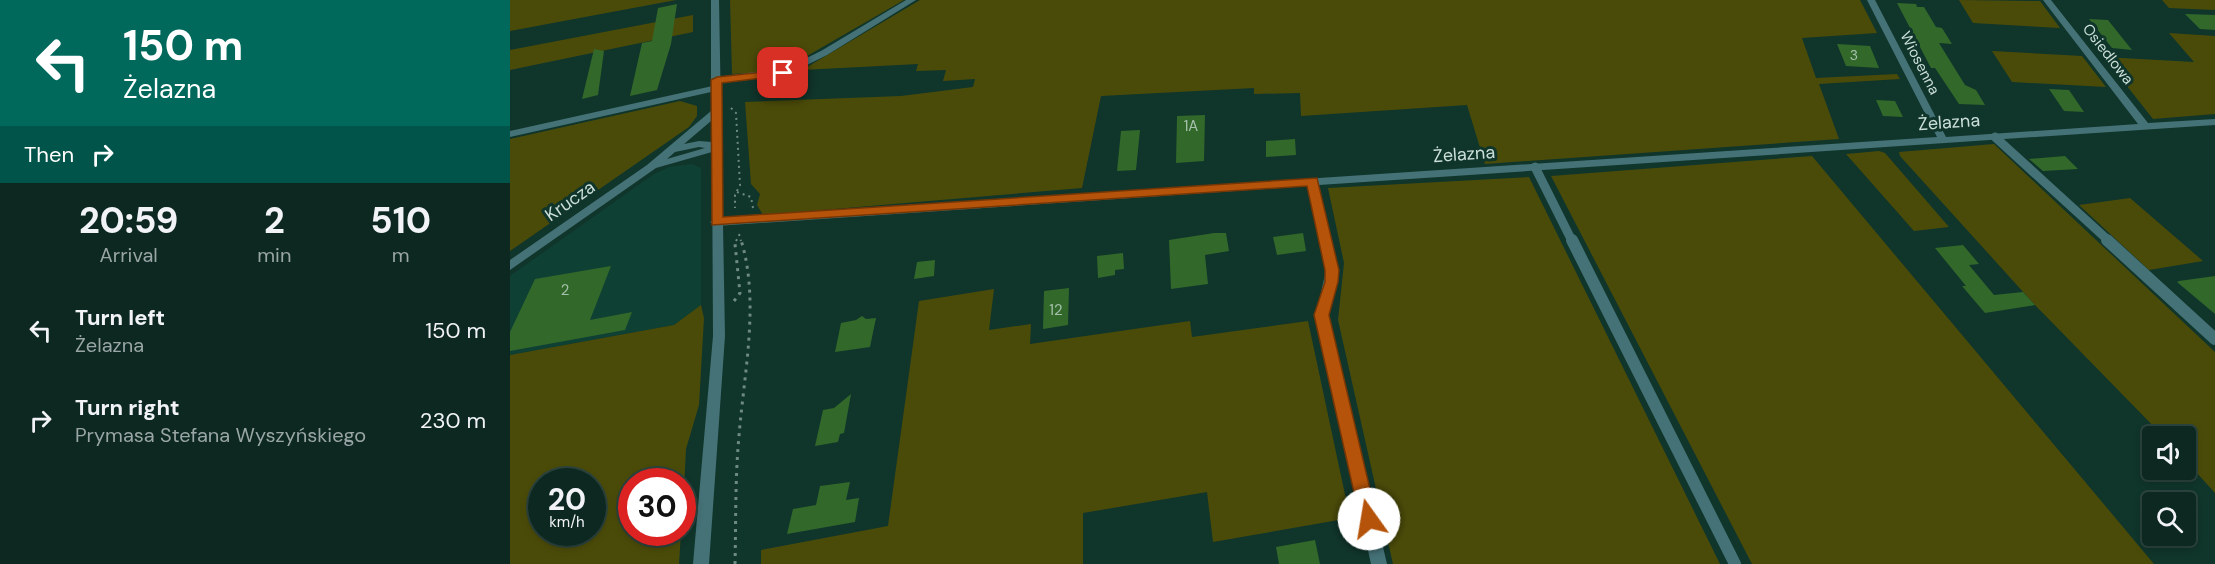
<!DOCTYPE html>
<meta charset="utf-8">
<style>
:root{--surface:#0c2820;--page:#1a342d;--text:#f1f3f6;--muted:#9aa6a5;--line:#2c443e}
body{margin:0;font-family:"DM Sans",sans-serif;background:var(--page);color:var(--text);height:100vh;display:flex;flex-direction:column;font-size:22px;white-space:nowrap}
*{box-sizing:border-box;margin:0}
p{font-size:20px;color:var(--muted)}
.icon{flex:none;width:33px;height:33px;fill:none;stroke:currentColor;stroke-width:2;stroke-linecap:round;stroke-linejoin:round}
.map{position:relative;flex:1;overflow:hidden}
.sheet{display:flex;flex-direction:column;background:var(--surface);width:510px}
.sheet>*{flex:none}
.banner{background:#00695c;color:#fff;overflow:hidden}
.buttons{position:absolute;left:1632px;top:426px;display:grid;gap:12px}
.buttons a{display:grid;place-items:center;width:54px;height:54px;border-radius:6px;background:var(--surface);box-shadow:0 3px 9px #0003,0 0 0 2px var(--line);font-size:30px}
.speed{position:absolute;left:18px;top:468px;display:flex;gap:12px;font-size:30px;font-weight:700;text-align:center}
.speed>*{display:grid;place-content:center;width:78px;height:78px;border-radius:50%;background:var(--surface);box-shadow:0 3px 9px #0003,0 0 0 2px var(--line);line-height:1}
.speed small{font-size:15px;font-weight:400}
.speed .limit{border:9px solid #d22;background:#fff;color:#111}
.pin{position:absolute;display:grid;place-items:center;width:51px;height:51px;color:#fff;margin:-26px;border-radius:12px;box-shadow:0 3px 9px #0006}
.me{position:absolute;width:66px;margin:-33px;rotate:347deg;stroke-linejoin:round;filter:drop-shadow(0 0 4px #0008)}
.turn{display:flex;align-items:center;gap:21px;height:126px;padding:0 24px;font-size:27px}
.turn .icon{width:78px;height:78px;stroke-width:2.5}
.turn b{display:block;font-size:42px;line-height:51px}
.then{display:flex;align-items:center;height:57px;padding:0 24px;background:#0003;gap:12px;font-size:22px}
.eta{display:flex;justify-content:space-evenly;align-items:center;height:102px;text-align:center}
.eta b{font-size:36px;font-weight:700;line-height:42px}
ul{padding:0;list-style:none}
li{display:flex;align-items:center;gap:18px;height:90px;padding:0 24px}
li div{flex:1}
li b{display:block;font-size:22px}
li em{font-style:normal}
main{display:flex;flex:1;min-height:0}
.map>svg:first-child{display:block}
.built{fill:#0f4034}
.green{fill:#4b4b09;fill-rule:evenodd}
.building{fill:#32682a}
.lines{fill:none;stroke-linecap:round;stroke-linejoin:round}
.path-far1{stroke:#6e8a82;stroke-width:2;stroke-dasharray:2 4;stroke-linecap:butt}
.path{stroke:#6e8a82;stroke-width:3;stroke-dasharray:3 5;stroke-linecap:butt}
.service-far1{stroke:#457277;stroke-width:9}
.service{stroke:#457277;stroke-width:12}
.minor{fill:#457277;fill-rule:evenodd}
.tertiary{fill:#457277;fill-rule:evenodd}
.route{fill:#b45309;stroke:#753606;stroke-width:1.5}
.labels{text-anchor:middle;dominant-baseline:central;stroke-width:6;stroke-linejoin:round;paint-order:stroke}
.far-number-label{font-size:14px;fill:#a5c1ac}
.far-street-label{font-size:15px;fill:#cbdfd8;stroke:#10352b}
.number-label{font-size:15px;fill:#a5c1ac}
.street-label{font-size:18px;fill:#cbdfd8;stroke:#10352b}
</style>
<main>
<section class="sheet">
<div class="banner">
<div class="turn"><svg class="icon" aria-label="left" viewBox="0 0 24 24"><path d="M17 20v-9H6M10 6l-5 5 5 5"/></svg><div><b>150 m</b>Żelazna</div></div>
<div class="then">Then<svg class="icon" aria-label="right" viewBox="0 0 24 24"><path d="M7 20v-9h11M14 6l5 5-5 5"/></svg></div>
</div>
<div class="eta">
<div><b>20:59</b><p>Arrival</p></div>
<div><b>2</b><p>min</p></div>
<div><b>510</b><p>m</p></div>
</div>
<ul>
<li><svg class="icon" aria-label="left" viewBox="0 0 24 24"><path d="M17 20v-9H6M10 6l-5 5 5 5"/></svg><div><b>Turn left</b><p>Żelazna</p></div><em>150 m</em></li>
<li><svg class="icon" aria-label="right" viewBox="0 0 24 24"><path d="M7 20v-9h11M14 6l5 5-5 5"/></svg><div><b>Turn right</b><p>Prymasa Stefana Wyszyńskiego</p></div><em>230 m</em></li>
</ul>
</section>
<div class="map">
<svg width="1705" height="564" viewBox="0 0 1705 564">
<rect width="100%" height="100%" fill="#10352b"/>
<path class="built" d="M182 164 191 168V305L164 325 0 355V276L144 174 159 167Z"/>
<path class="green" d="M0 0H166L0 31Z
M220 0H394L271 71 222 74Z
M410 0H1350L1367 33 1292 38 1306 78 1387 74 1390 79 1309 84 1329 139 975 164 957 105 791 116 790 93 744 94V88L591 96 572 188 253 215 247 205 250 194 241 184 235 102 391 96 463 87 465 79 433 81 436 70 406 71 408 64 292 70Z
M1449 0 1530 1 1550 28 1463 23Z
M1652 0H1705V10L1659 8Z
M183 15V32L0 70V50Z
M1659 33 1705 36V114L1643 119 1594 57 1684 62Z
M1482 51 1572 56 1596 87 1502 82Z
M170 101 187 106V116L179 127 0 251V139Z
M1484 144 1705 352V493L1676 461V436H1653L1525 305 1390 156 1389 152Z
M1369 151 1375 153 1439 227 1404 231 1336 154Z
M1302 156 1644 564H1242L1041 176Z
M1019 177 1210 564H883L828 320 834 263 818 188Z
M1620 198 1693 261 1639 270 1569 205Z
M484 289 479 330 521 324 520 344 680 321 682 337 798 321 840 518 703 542 697 492 573 513V564H251V550L378 526 409 301Z
M191 305 194 318 189 405 176 449 173 511 172 482H122V532L171 533 169 564H0V355L164 325ZM32 482H82V532H32Z"/>
<path class="building" d="M1387 3 1406 4 1407 7H1414L1426 27 1432 28 1442 44 1429 43 1455 85 1466 90 1475 105 1449 104 1425 68H1421Z
M167 4 161 44 147 90 120 96 132 43 142 41 148 8Z
M1675 14 1705 15V30L1690 29Z
M1579 19 1598 20 1622 50 1602 48Z
M1327 44 1360 46 1369 68 1336 66Z
M84 49 94 51 88 95 72 99Z
M1539 89 1559 90 1574 112 1554 111Z
M1366 100 1385 101 1393 117 1373 116Z
M695 115 694 161 666 163 667 116Z
M630 130 626 170 607 171 611 131Z
M785 139 786 155 756 157V141Z
M1555 156 1568 169 1533 171 1519 159Z
M704 233H716L719 251 695 255 698 284 661 289 659 240Z
M793 233 796 251 767 255 763 237Z
M1453 245 1469 264 1459 265 1484 295 1513 292 1525 305 1475 313 1452 286H1456L1425 248Z
M613 253 614 269 605 270V275L588 278 587 256Z
M425 260 424 276 404 279 407 262Z
M101 266 80 320 122 312 115 330 0 351V332L25 279Z
M1705 276V314L1667 282 1669 281Z
M559 288 558 325 533 329 534 291Z
M352 316 356 319 366 318 360 347 325 352 331 323 346 320Z
M341 394 334 433 330 434 328 442 305 446 313 410 324 408Z
M340 482 336 500 349 498 345 522 277 534 283 509 306 505 310 486Z
M805 540 810 564H769L766 547Z"/>
<g class="lines">
<path class="path-far1" d="M221 108 226 113 230 185 225 195V208
M227 192 241 197 243 208
M229 234 231 241
M226 241 229 236"/>
<path class="path" d="M224 301 230 293 225 244 227 240
M225 564C226 521 225 478 229 436 234 373 250 301 231 240"/>
<path class="service-far1" d="M1485 137 1599 241
M1025 167 1062 241"/>
<path class="service" d="M1062 240 1225 564
M1597 240 1705 339"/>
<path class="minor" d="M396 0H406L317 55 281 73 207 83 202 80 207 77 276 68 311 51Z
M1357 0H1365L1436 137 1628 124 1533 0H1541L1638 123 1705 119V125L809 185 828 270 818 315 877 564H861L806 315 816 270 799 186 206 226 200 222 206 218 1427 137Z
M207 85 212 88 210 90 0 137V131Z"/>
<path class="tertiary" d="M201 0H209L215 336 199 564H183L203 336 202 152 146 168 0 270V260L137 165 201 111ZM201 121 202 142 189 141 174 144ZM189 147 195 148 157 159 165 152Z"/>
</g>
<path class="route" d="M273 70 278 73 277 75 212 83 213 217 807 178 829 270 828 282 819 315 867 519 865 524 859 526 853 524 850 519 804 315 815 282V270L797 186 202 225 201 80 207 77Z"/>
<g class="labels">
<g class="far-number-label">
<text x="1344" y="55">3</text>
</g>
<g class="far-street-label">
<text transform="translate(1598 54) rotate(52)">Osiedlowa</text>
<text transform="translate(1410 63) rotate(63)">Wiosenna</text>
</g>
<g class="number-label">
<text x="681" y="126">1A</text>
<text x="55" y="290">2</text>
<text x="546" y="310">12</text>
</g>
<g class="street-label">
<text transform="translate(1439 122) rotate(-4)">Żelazna</text>
<text transform="translate(954 154) rotate(-4)">Żelazna</text>
<text transform="translate(60 201) rotate(-35)">Krucza</text>
</g>
</g>
</svg>
<div class="buttons">
<a><svg class="icon" aria-label="sound" viewBox="0 0 24 24"><path d="M4 9h4l5-4v14l-5-4H4zM17 9q2 3 0 6"/></svg></a>
<a><svg class="icon" aria-label="search" viewBox="0 0 24 24"><circle cx="10" cy="10" r="6"/><path d="M15 15l6 6"/></svg></a>
</div>
<div class="speed"><div>20<small>km/h</small></div><div class="limit">30</div></div>
<div class="pin" style="left:273px;top:73px;background:#d93025"><svg class="icon" aria-label="arrive" viewBox="0 0 24 24"><path d="M6 21V4h12l-3 4 3 4H6"/></svg></div>
<svg class="me" style="left:859px;top:519px" viewBox="-20 -20 40 40"><circle r="19" fill="#fff"/><path d="M0-13L10 11 0 6-10 11z" fill="#b45309"/></svg>
</div>
</main>
